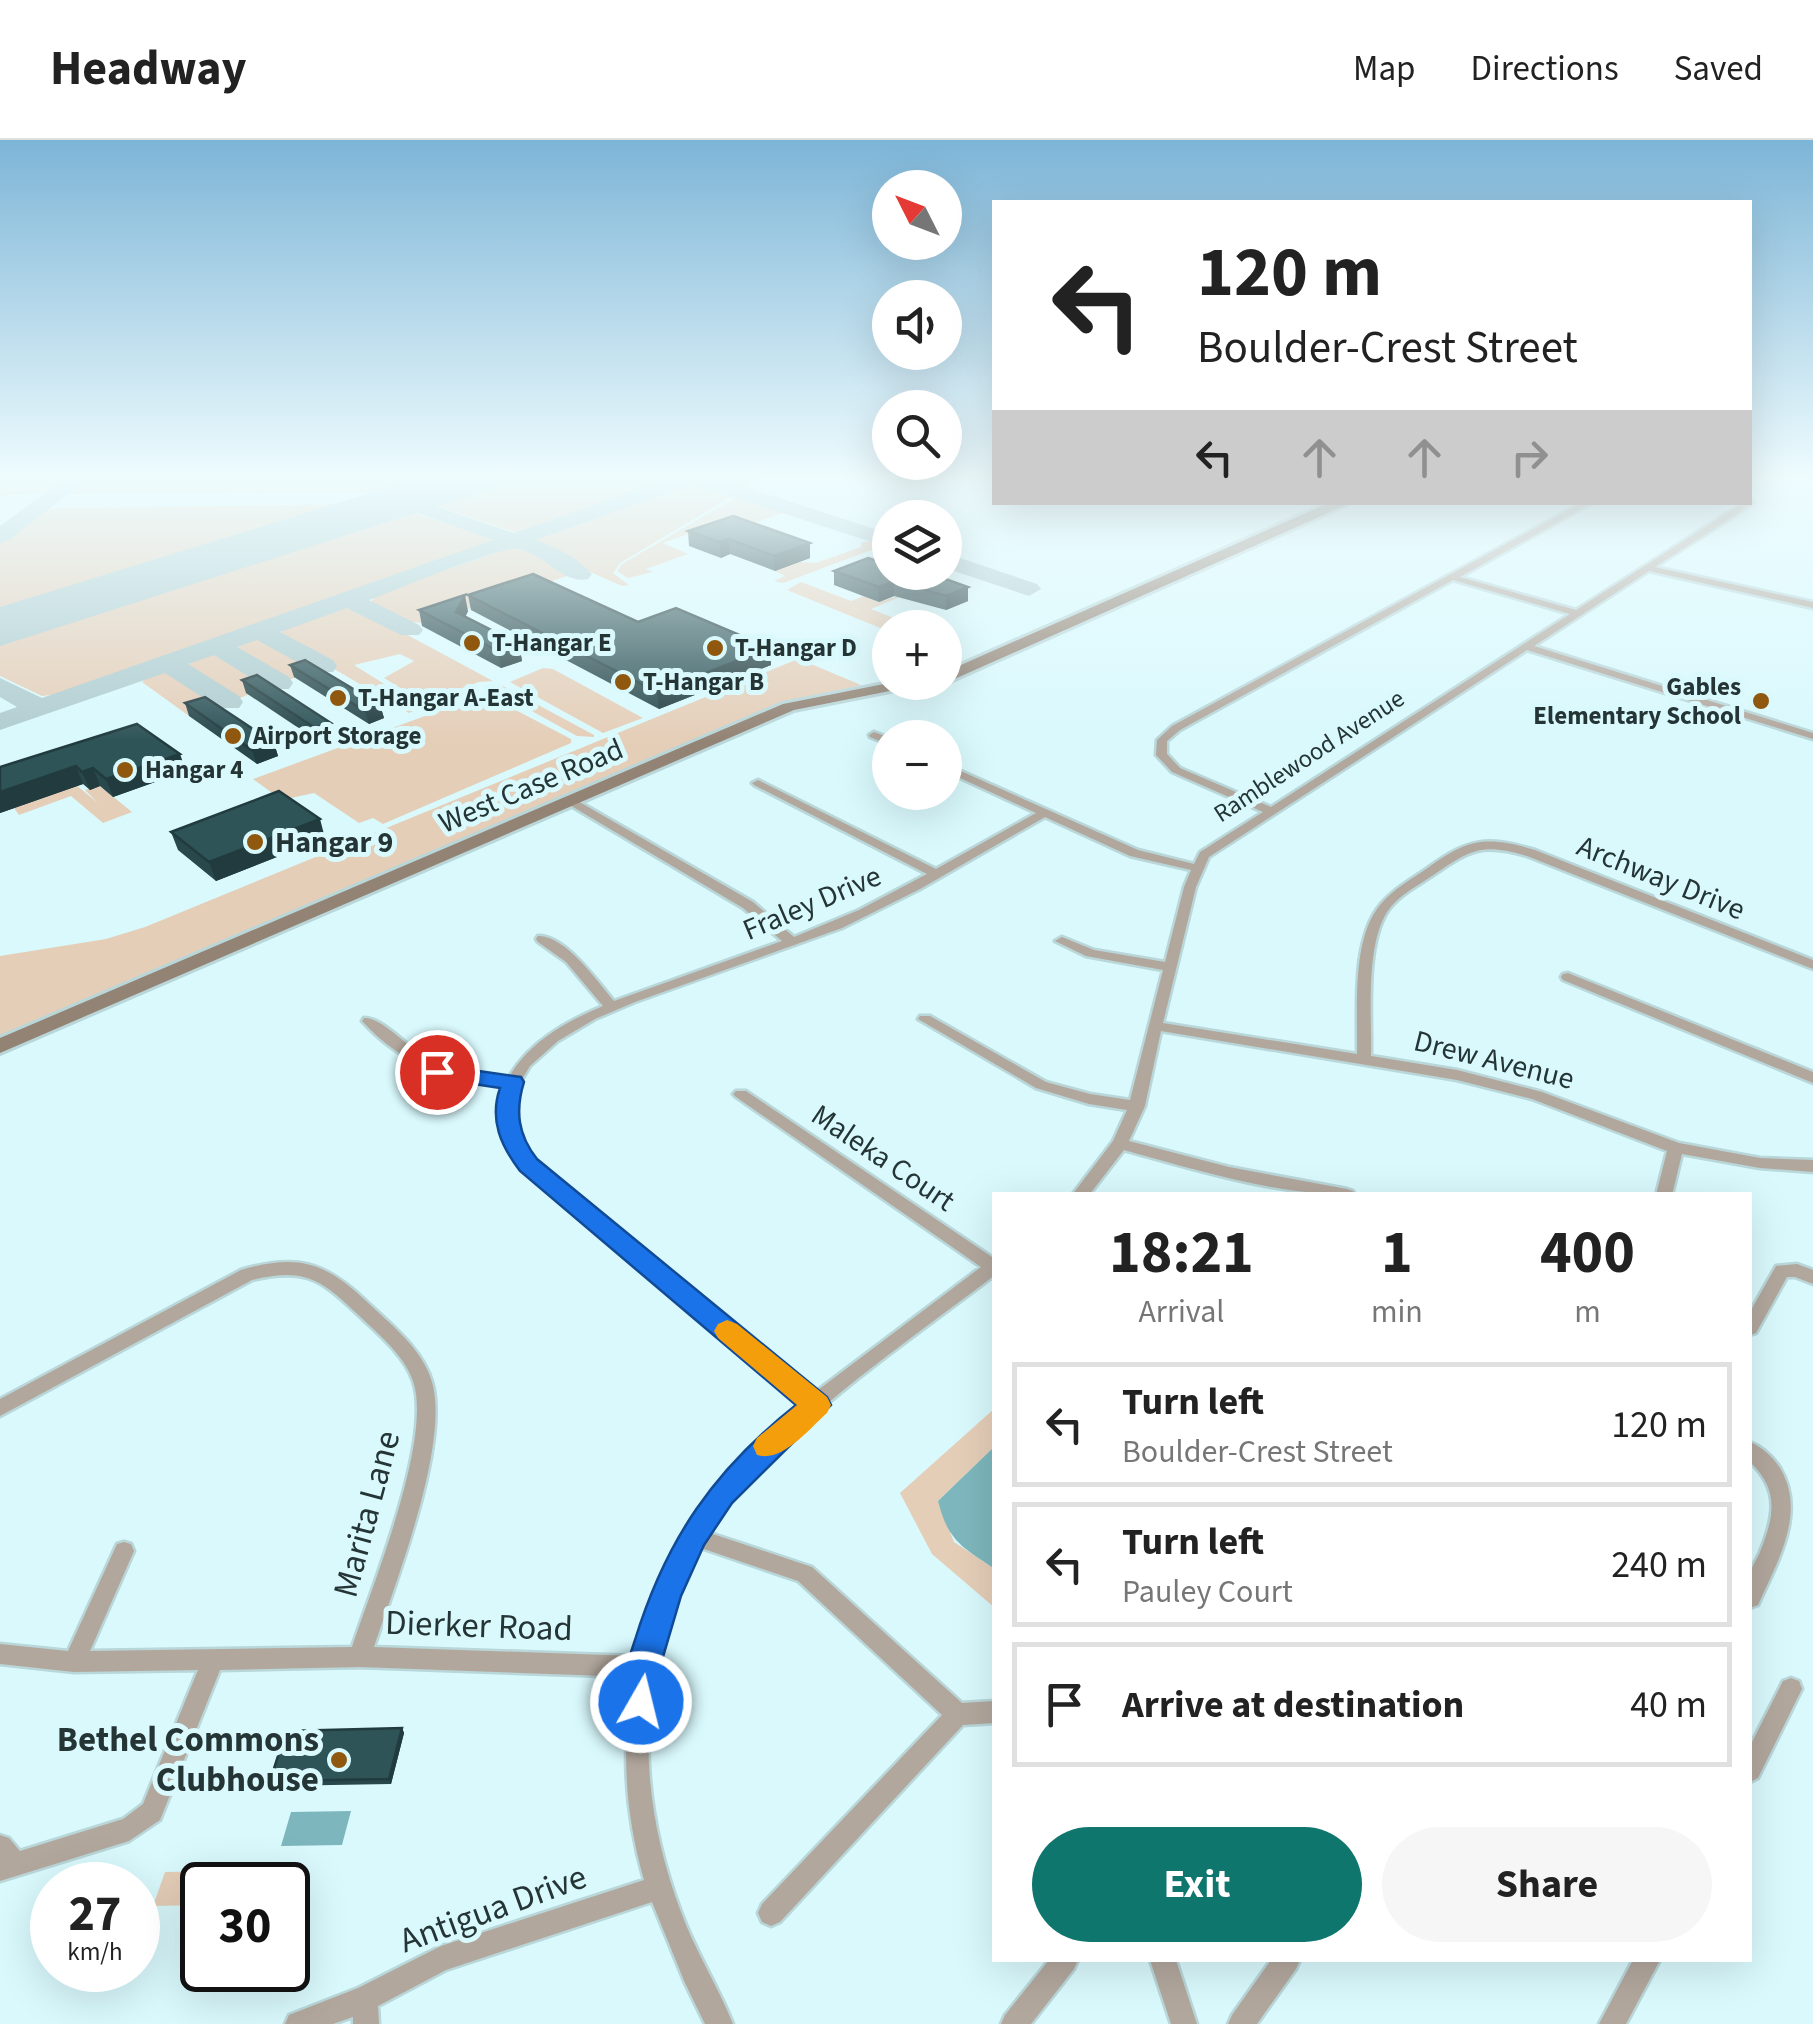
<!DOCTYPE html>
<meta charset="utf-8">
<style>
:root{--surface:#fff;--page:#f6f6f6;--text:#222;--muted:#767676;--line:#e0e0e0;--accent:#0f766e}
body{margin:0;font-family:"Source Sans 3",sans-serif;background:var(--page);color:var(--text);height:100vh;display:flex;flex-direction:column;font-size:38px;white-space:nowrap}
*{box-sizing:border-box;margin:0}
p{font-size:32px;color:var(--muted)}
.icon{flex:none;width:55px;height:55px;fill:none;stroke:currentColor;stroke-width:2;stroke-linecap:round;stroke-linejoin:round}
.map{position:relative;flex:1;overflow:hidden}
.details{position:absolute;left:992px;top:1052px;width:760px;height:770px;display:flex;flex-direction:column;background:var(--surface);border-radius:0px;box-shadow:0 10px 40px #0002}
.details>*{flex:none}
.banner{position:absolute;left:992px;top:60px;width:760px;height:305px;border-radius:0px;box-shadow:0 10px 40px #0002;background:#fff;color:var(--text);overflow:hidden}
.needle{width:65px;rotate:312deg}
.tools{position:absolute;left:872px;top:30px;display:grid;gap:20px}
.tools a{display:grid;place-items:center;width:90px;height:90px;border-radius:50%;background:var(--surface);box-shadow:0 10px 40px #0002;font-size:50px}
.speed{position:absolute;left:30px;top:1722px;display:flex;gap:20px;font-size:50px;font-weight:700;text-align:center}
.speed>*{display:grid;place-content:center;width:130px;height:130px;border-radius:50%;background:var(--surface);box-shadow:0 10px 40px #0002;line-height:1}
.speed small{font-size:25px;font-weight:400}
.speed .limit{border:5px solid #111;border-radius:15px;background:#fff;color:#111}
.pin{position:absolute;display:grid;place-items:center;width:85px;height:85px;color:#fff;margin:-42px;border:5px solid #fff;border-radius:50%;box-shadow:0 2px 10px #0007}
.me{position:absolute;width:110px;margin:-55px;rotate:8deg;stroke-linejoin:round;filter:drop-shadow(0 0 8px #0008)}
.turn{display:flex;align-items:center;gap:35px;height:210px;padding:0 40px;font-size:45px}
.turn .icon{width:130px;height:130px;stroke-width:2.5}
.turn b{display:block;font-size:70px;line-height:85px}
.lanes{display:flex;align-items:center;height:95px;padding:0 40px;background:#0003;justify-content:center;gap:50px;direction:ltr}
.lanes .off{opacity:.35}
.eta{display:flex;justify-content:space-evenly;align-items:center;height:170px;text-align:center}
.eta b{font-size:60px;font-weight:700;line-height:70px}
.button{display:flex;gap:20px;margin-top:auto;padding:20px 40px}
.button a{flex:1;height:115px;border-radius:60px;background:var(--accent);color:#fff;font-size:40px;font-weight:700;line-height:115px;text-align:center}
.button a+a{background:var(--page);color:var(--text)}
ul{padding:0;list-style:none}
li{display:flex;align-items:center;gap:30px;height:125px;margin:0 20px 15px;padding:0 20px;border:5px solid var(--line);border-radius:0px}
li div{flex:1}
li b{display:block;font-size:38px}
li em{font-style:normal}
header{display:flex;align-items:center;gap:60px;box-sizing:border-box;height:140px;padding:0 50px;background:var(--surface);border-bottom:2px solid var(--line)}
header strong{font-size:48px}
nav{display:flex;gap:55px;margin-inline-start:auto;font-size:35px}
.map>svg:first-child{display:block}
.green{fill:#e5ceb8}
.water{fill:#7db7bd}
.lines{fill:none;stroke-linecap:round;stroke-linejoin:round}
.taxiway{fill:#b0cccf;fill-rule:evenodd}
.runway{fill:#b0cccf;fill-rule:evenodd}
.minor-casing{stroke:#b9d6d9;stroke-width:5}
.secondary-casing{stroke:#b9d6d9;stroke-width:6}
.minor{fill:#b2a79d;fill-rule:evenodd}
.secondary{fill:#938374;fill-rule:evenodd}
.wall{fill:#28484c}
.shaded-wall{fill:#213b3e}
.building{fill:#2f5458;stroke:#213b3e;stroke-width:2.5}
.route{fill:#1a73e8;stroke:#114b97;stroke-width:2.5}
.slow{fill:#f59e0b}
.poi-dot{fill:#8f580e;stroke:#d9f9fd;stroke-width:4}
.labels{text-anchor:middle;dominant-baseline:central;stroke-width:10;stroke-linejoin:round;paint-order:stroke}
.far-poi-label{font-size:25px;font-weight:bold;fill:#253536;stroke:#d9f9fd;text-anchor:start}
.far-street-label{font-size:25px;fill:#253536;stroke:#d9f9fd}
.street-label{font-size:30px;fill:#253536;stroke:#d9f9fd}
.poi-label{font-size:30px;font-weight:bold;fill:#253536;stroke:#d9f9fd;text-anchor:start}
.near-street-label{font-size:35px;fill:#253536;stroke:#d9f9fd}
.near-poi-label{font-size:35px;font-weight:bold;fill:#253536;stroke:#d9f9fd;text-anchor:end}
</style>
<header>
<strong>Headway</strong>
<nav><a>Map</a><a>Directions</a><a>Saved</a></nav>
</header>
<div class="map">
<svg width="1813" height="1884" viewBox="0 0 1813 1884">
<rect width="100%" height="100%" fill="#d9f9fd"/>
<path class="green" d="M0 337H71L51 352 0 356Z
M87 337H453L401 352 69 354Z
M497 337H682L517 393 434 365 440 355Z
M705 337H765L620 423 613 433 629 445 622 446 588 431 536 401 539 396Z
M738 356 787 371 747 386 719 383 663 403 688 414 646 429 653 432 628 438 617 431 622 424Z
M350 364 349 368 0 478V402L42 371 58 368Z
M411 372 491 397 492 404 67 553 42 556 0 536V495L385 373Z
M877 401 885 405 783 443 774 441 785 436 775 431 800 422 816 423 861 407 862 402Z
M509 408 546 414 570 435 426 483 406 482 370 463 377 454Z
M801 442 851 461 864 456 879 462 914 451 871 469 917 487 890 488V492L787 450Z
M347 468 363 471 493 541 479 542 423 562 384 538 414 521 400 514 354 525 421 567 409 573 278 496 288 485Z
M269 499 318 527 320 528 284 542 233 510 250 500Z
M222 514 229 517 274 544 235 560 185 526 204 516Z
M793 521H804L861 545 793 563 0 902V816L106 799 145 787Z
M543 528 553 529 643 578 603 593 510 542Z
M173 532 176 533 227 566 189 576 142 542 152 534Z
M501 545 594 595V597L577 596 490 548Z
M485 554 571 599V603L383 684 373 678 359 683 314 653 282 660 253 639Z
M70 640 98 663 85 650 100 646 132 672 103 683 71 656 19 675 14 668Z
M995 1268V1306L938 1361 954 1402 995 1429V1468L932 1414 900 1353Z
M226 1731 222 1745H202V1765L153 1766 165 1732Z"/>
<path class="water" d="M995 1306V1429C962 1407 948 1401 938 1361Z
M351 1671 342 1705 281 1706 291 1672Z"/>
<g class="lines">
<path class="taxiway" d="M67 337H90L8 401 0 403V386Z
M673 337H714L890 394V408L693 344 536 400C557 407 576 417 592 434L588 439C564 445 543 413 518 409 500 406 394 451 369 460L419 485 423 490 419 495H401L347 468 280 492 333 520 337 526 333 532H315L257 500 237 507 289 537 293 543 289 549H269L214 515 188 524 239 556 243 562 239 568H219L165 533 0 590V573L17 567 0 557V538L42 558 493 400 395 365 391 361 395 357H409L514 393Z
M945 413 1037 444 1041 449 1029 456 945 428Z"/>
<path class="runway" d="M422 337H501L494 348 0 506V467Z"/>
<defs>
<path id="minor" d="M1750 360H1753V364L1655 427 1813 462V468L1649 431 1534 506 1813 593V599L1527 510 1209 717 1196 747 1163 883 1357 914C1358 870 1351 800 1380 765 1393 749 1412 739 1429 727 1469 698 1487 696 1535 710L1813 820V829L1527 716C1483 703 1471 709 1435 734 1419 745 1398 755 1387 772 1365 808 1372 875 1371 916L1457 930 1542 952 1679 1003 1760 1018 1813 1020V1032L1760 1028 1682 1014 1672 1055H1656L1667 1011 1532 959 1457 940 1161 891 1145 966 1129 1001 1229 1027 1347 1049 1353 1051 1355 1055C1276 1055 1200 1031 1124 1010L1089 1055H1072L1113 1001 1127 970 1089 964 1036 948 918 879 920 876H930L1046 942 1090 954 1130 960 1163 830 1086 816 1055 801 1062 797 1094 810 1165 822 1184 747 1191 730 1130 716 1045 677 920 749 842 788 635 862 595 879 558 901 530 926 514 953 515 986 535 1021 814 1253 981 1127 736 957 733 954 736 951H746L995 1119V1135C892 1214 782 1284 707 1392L812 1427 962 1563 995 1561V1583L963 1585 780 1782 771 1786 762 1782 758 1773 762 1764 942 1575 798 1441 698 1407C635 1523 635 1651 681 1772 695 1811 718 1846 733 1884H705L685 1843 652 1762 446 1830 378 1866 379 1884H353V1877L333 1884H285L289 1875 358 1848 441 1806 644 1740C624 1669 622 1610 632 1537L360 1527 220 1530 160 1680 129 1701 0 1741V1695L9 1698 20 1711 123 1679 143 1664 198 1530 74 1532 0 1524V1504L68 1511 117 1404 124 1402 131 1404 134 1411 90 1511 352 1507C372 1447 433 1298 413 1241 404 1214 374 1190 354 1171 319 1137 301 1128 252 1140L0 1276V1259L241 1130C295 1114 324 1121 365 1160 389 1183 423 1209 432 1242 450 1304 395 1444 374 1507L636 1516C661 1405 717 1336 801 1263L523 1029C509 1004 488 975 503 946 448 941 400 923 362 881L364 878C381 877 407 906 423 916 449 931 479 934 509 937 529 902 567 881 603 866L566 822 538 802 536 799 538 796C565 795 597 841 614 861L782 801 743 768 568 664V660H576L753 762 794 797 859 770 927 734 754 645 752 643 758 640 936 729 1036 673 945 631V624L1138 710 1194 724 1200 712 1263 672 1172 632 1156 615 1157 600 1172 586 1583 362H1594L1460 437 1576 470 1744 362H1750ZM1453 440 1570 474 1271 667 1180 628 1167 614V601L1180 590Z
M874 592 890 598V605L870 597 869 595Z
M1568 833 1813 932V943L1563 840 1561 837 1563 834Z
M1797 1124 1813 1130V1144L1795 1137H1787L1756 1193 1750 1195V1172L1776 1126Z
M1750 1302C1762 1307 1773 1317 1780 1328 1807 1373 1777 1422 1758 1465L1750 1468C1750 1457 1748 1445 1750 1435 1751 1427 1757 1419 1760 1412 1774 1377 1780 1350 1750 1322Z
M1791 1538 1799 1541 1802 1549 1758 1638 1750 1642V1606L1783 1541Z
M1049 1820H1078L1074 1829 1031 1884H1001L1005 1875Z
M1150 1820H1176L1197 1884H1171Z
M1271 1820H1300L1296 1829 1257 1884H1228L1232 1875Z
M1633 1820H1660L1626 1884H1599Z"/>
<path id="secondary" d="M1331 362H1348L1346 365 950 541 945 543V532Z
M894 542H935L794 570 0 913V898L783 564Z"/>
</defs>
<use href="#minor" class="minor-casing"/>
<use href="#secondary" class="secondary-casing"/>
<use href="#minor" class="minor"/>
<use href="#secondary" class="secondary"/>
</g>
<path class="wall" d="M688 391 810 418 775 431 730 414 721 418 689 406Z
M834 431 968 447V461L946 470 894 456 879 462 834 445Z
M468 455 638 482 770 508 771 525 659 569 471 470Z
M419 470 468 471 465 477 519 504 522 521 501 528 422 486Z
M290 525 380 565 384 578 369 584 294 537Z
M242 540 331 583 335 596 318 601 246 553Z
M185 563 274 603 278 616 257 624 189 576Z
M137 584 186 631 113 657 100 646 90 650 83 644 0 673V627Z
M171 692 325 698 216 741 178 710Z
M402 1588 404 1593 391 1644 273 1646 270 1641Z"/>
<path class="shaded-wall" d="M729 399 730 414 721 418 719 402Z
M810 403V418L775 431 774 416Z
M894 441V456L879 462V447Z
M968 447V461L946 470V456Z
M465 455 468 471 460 488 456 472Z
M519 504 522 521 501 528 498 511Z
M770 508 771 525 659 569 657 552Z
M380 565 384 578 369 584 365 571Z
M331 583 335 596 318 601 315 588Z
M274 603 278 616 257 624 252 610Z
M180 614 186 631 113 657 106 639Z
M76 626 83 644 0 673V652Z
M93 628 100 646 90 650 82 632Z
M320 679 325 698 216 741 209 722Z
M402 1588 404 1593 391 1644 389 1639Z"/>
<path class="building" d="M733 376 810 403 774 416 729 399 719 402 688 391Z
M868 418 890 425V432H910L930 440 940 437 968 447 946 456 894 441 879 447 834 431Z
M533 434 638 482 676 468 770 508 657 552 468 455Z
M465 455 456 472 519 504 498 511 419 470Z
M305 520 380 565 365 571 290 525Z
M257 535 331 583 315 588 242 540Z
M205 557 274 603 252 610 185 563Z
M137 584 180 614 106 639 93 628 82 632 76 626 0 652V627Z
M279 651 320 679 209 722 171 692Z
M402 1588 389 1639 270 1641 286 1591Z"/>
<linearGradient id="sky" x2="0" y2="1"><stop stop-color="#7db5d7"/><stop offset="0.56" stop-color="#eefcfe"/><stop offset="1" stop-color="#eefcfe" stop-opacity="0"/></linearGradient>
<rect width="1813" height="601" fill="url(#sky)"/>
<path class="route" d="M437 925 521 937 524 942C515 971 518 995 537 1019L827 1257 831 1265 732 1363 704 1405 681 1456 660 1527 658 1562 653 1574 641 1579 629 1574C619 1550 627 1523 635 1500 666 1399 714 1330 796 1265L520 1031C501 1006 489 980 500 948L429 937 425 932Z"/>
<path class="slow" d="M727 1180 737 1184 827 1257 831 1265 827 1273C809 1289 782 1323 757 1315L753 1306 757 1298 797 1265 718 1198 714 1191 718 1184Z"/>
<g class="poi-dot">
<circle cx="472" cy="503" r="10"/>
<circle cx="715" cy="508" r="10"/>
<circle cx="623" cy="542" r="10"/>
<circle cx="338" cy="558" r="10"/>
<circle cx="1761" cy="561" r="10"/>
<circle cx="233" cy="596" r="10"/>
<circle cx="125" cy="630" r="10"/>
<circle cx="255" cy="702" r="10"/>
<circle cx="339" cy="1620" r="10"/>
</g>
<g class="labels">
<g class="far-poi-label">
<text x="492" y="503">T-Hangar E</text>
<text x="735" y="508">T-Hangar D</text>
<text x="643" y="542">T-Hangar B</text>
<text x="1741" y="547" text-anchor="end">Gables<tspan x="1741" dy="29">Elementary School</tspan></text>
<text x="358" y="558">T-Hangar A-East</text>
<text x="253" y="596">Airport Storage</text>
<text x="145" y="630">Hangar 4</text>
</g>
<g class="far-street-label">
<text transform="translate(1309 616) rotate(-33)">Ramblewood Avenue</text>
</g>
<g class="street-label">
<text transform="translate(531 646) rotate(-23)">West Case Road</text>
<text transform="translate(1661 738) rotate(22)">Archway Drive</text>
<text transform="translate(812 763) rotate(-23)">Fraley Drive</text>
<text transform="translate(1494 920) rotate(14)">Drew Avenue</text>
<text transform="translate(883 1018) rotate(34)">Maleka Court</text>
</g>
<g class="poi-label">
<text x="275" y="702">Hangar 9</text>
</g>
<g class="near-street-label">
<text transform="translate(367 1374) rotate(-75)">Marita Lane</text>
<text transform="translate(479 1486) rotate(2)">Dierker Road</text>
<text transform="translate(493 1769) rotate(-20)">Antigua Drive</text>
</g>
<g class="near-poi-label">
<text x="319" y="1600">Bethel Commons<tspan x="319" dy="40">Clubhouse</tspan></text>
</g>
</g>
</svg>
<div class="tools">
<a><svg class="needle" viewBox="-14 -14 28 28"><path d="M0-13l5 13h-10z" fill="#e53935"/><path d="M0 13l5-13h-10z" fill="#767676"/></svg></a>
<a><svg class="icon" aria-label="sound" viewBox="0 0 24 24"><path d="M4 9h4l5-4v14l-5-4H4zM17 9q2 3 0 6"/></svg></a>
<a><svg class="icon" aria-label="search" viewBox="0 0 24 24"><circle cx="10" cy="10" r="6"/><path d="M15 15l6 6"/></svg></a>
<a><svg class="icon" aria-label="layers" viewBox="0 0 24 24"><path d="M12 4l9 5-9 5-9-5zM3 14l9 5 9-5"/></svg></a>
<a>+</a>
<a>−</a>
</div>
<div class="speed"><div>27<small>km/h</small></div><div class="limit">30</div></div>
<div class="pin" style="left:437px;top:932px;background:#d93025"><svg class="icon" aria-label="arrive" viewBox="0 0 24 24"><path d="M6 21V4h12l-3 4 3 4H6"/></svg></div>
<svg class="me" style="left:641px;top:1562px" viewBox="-20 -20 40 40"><circle r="17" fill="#1a73e8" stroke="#fff" stroke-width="3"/><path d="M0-11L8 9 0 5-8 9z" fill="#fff"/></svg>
<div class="banner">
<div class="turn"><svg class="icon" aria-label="left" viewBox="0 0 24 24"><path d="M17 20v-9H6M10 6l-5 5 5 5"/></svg><div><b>120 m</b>Boulder-Crest Street</div></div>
<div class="lanes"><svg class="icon" aria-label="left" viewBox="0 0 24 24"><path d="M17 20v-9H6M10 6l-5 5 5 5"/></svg><svg class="icon off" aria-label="ahead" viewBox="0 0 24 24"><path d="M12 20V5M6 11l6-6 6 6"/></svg><svg class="icon off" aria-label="ahead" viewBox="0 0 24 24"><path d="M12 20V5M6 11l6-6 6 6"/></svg><svg class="icon off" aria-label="right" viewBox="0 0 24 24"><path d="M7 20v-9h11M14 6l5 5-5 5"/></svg></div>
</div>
<section class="details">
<div class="eta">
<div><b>18:21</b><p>Arrival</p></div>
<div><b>1</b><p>min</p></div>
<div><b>400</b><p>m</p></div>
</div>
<ul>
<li><svg class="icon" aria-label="left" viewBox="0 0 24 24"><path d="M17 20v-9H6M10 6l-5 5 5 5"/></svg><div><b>Turn left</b><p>Boulder-Crest Street</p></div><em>120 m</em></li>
<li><svg class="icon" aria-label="left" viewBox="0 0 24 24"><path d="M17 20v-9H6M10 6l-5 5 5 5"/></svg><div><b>Turn left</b><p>Pauley Court</p></div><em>240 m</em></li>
<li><svg class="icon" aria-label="arrive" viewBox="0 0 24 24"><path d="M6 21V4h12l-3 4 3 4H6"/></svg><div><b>Arrive at destination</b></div><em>40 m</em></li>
</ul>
<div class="button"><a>Exit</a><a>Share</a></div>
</section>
</div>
